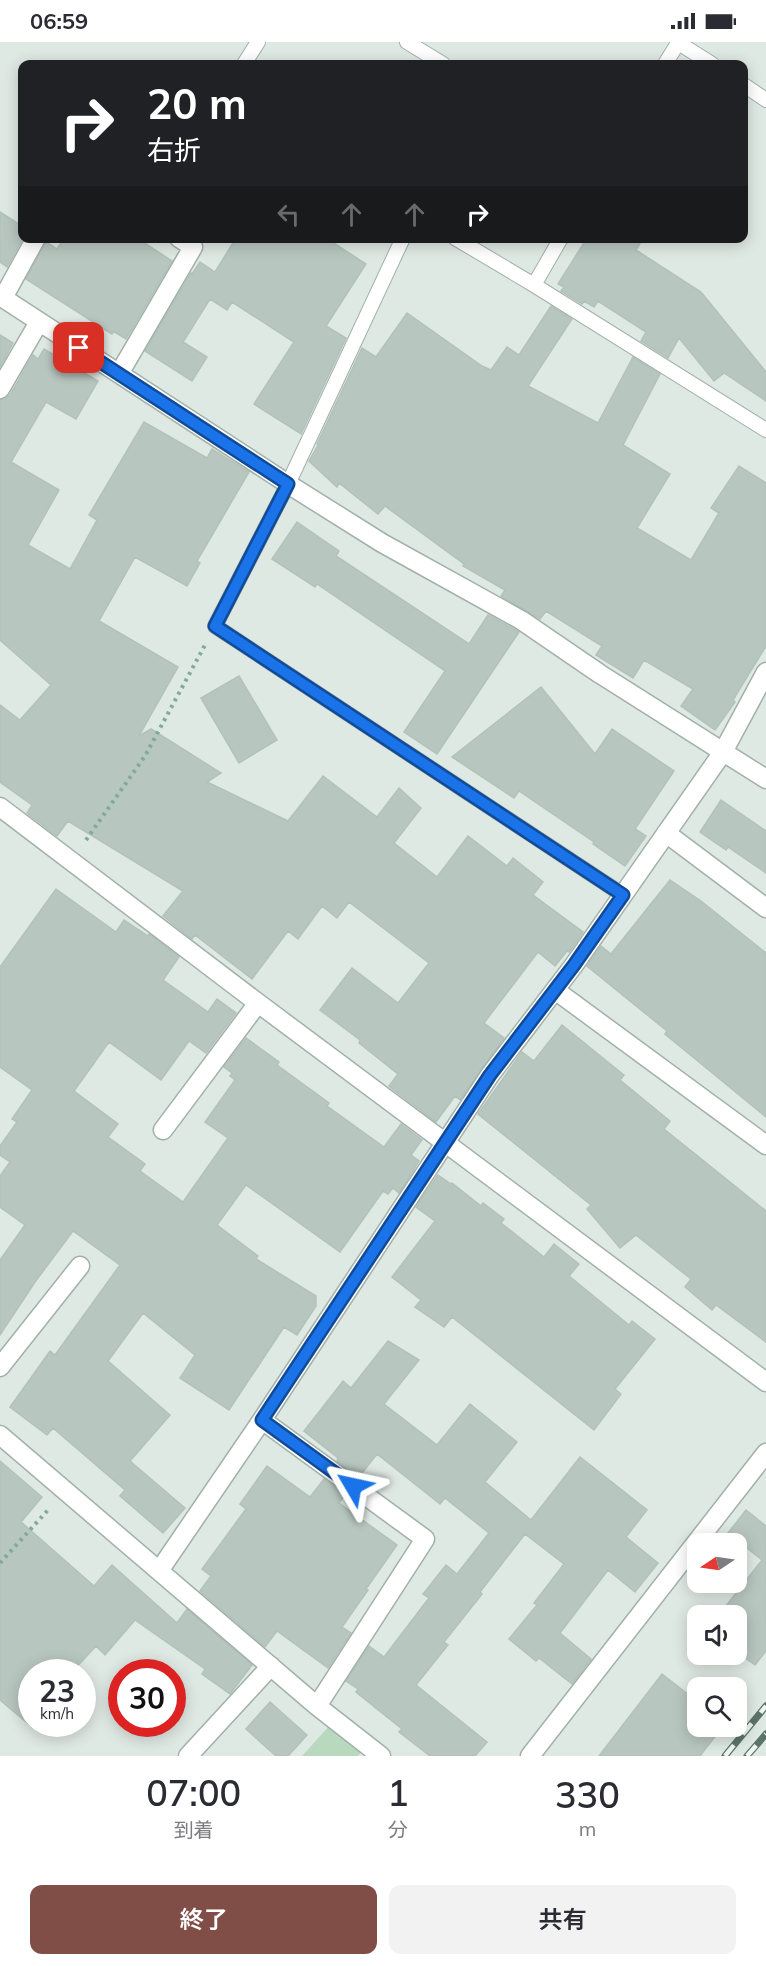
<!DOCTYPE html>
<html lang="ja">
<meta charset="utf-8">
<style>
:root{--surface:#fff;--page:#f2f2f3;--text:#2b2b33;--muted:#7c7c81;--accent:#804d47}
body{margin:0;font-family:Mulish,"Noto Sans JP",sans-serif;background:var(--page);color:var(--text);height:100vh;display:flex;flex-direction:column;font-size:22px;white-space:nowrap}
*{box-sizing:border-box;margin:0}
p{font-size:20px;color:var(--muted)}
.icon{flex:none;width:33px;height:33px;fill:none;stroke:currentColor;stroke-width:2;stroke-linecap:round;stroke-linejoin:round}
.map{position:relative;height:1714px;overflow:hidden}
.side{display:flex;flex-direction:column;background:var(--surface);flex:1}
.side>*{flex:none}
.hud{position:absolute;left:18px;top:18px;width:730px;height:183px;border-radius:12px;box-shadow:0 3px 15px #0003;background:#202124;color:#fff;overflow:hidden}
.needle{width:39px;rotate:257deg}
.tools{position:absolute;left:687px;top:1491px;display:grid;gap:12px}
.tools a{display:grid;place-items:center;width:60px;height:60px;border-radius:12px;background:var(--surface);box-shadow:0 3px 15px #0003;font-size:30px}
.speed{position:absolute;left:18px;top:1617px;display:flex;gap:12px;font-size:30px;font-weight:700;text-align:center}
.speed>*{display:grid;place-content:center;width:78px;height:78px;border-radius:50%;background:var(--surface);box-shadow:0 3px 15px #0003;line-height:1}
.speed small{font-size:15px;font-weight:400}
.speed .limit{border:9px solid #d22;background:#fff;color:#111}
.pin{position:absolute;display:grid;place-items:center;width:51px;height:51px;color:#fff;margin:-26px;border-radius:12px;box-shadow:0 3px 9px #0006}
.me{position:absolute;width:66px;margin:-33px;rotate:306deg;stroke-linejoin:round;filter:drop-shadow(0 0 4px #0008)}
.turn{display:flex;align-items:center;gap:21px;height:126px;padding:0 30px;font-size:27px}
.turn .icon{width:78px;height:78px;stroke-width:2.5}
.turn b{display:block;font-size:42px;line-height:51px}
.lanes{display:flex;align-items:center;height:57px;padding:0 30px;background:#0003;justify-content:center;gap:30px;direction:ltr}
.lanes .off{opacity:.35}
.eta{display:flex;justify-content:space-evenly;align-items:center;height:102px;text-align:center}
.eta b{font-size:36px;font-weight:600;line-height:42px}
.action{display:flex;gap:12px;margin-top:auto;padding:12px 30px}
.action a{flex:1;height:69px;border-radius:12px;background:var(--accent);color:#fff;font-size:24px;font-weight:600;line-height:69px;text-align:center}
.action a+a{background:var(--page);color:var(--text)}
.status{display:flex;justify-content:space-between;align-items:center;height:42px;padding:0 30px;background:var(--surface);direction:ltr}
.status svg{height:16px;fill:currentColor}
.map>svg:first-child{display:block}
.green{fill:#b9d9bf}
.building{fill:#b8c6c0;stroke:#b2c2ba;stroke-width:1.5}
.lines{fill:none;stroke-linecap:round;stroke-linejoin:round}
.lane-casing{stroke:#a2b0aa;stroke-width:16}
.street-casing{stroke:#a2b0aa;stroke-width:21}
.path{stroke:#82aa9a;stroke-width:4;stroke-dasharray:3 4.5;stroke-linecap:butt}
.lane{stroke:#fff;stroke-width:14}
.street{stroke:#fff;stroke-width:18}
.rail-casing{stroke:#5c746b;stroke-width:7}
.rail{stroke:#eff6f2;stroke-width:4.5;stroke-dasharray:14;stroke-linecap:butt}
.route-casing{stroke:#114b97;stroke-width:15}
.route{stroke:#1a73e8;stroke-width:10}
</style>
<div class="status"><b>06:59</b><svg viewBox="0 0 49 12"><path d="M0 12V9h3v3zM5 12V6h3v6zM10 12V3h3v9zM15 12V0h3v12zM26 1h20v11H26zM47 4h2v5h-2z"/></svg></div>
<div class="map">
<svg width="766" height="1714" viewBox="0 0 766 1714">
<rect width="100%" height="100%" fill="#dfe9e4"/>
<path class="green" d="M331 1682 363 1708 358 1714H302Z"/>
<path class="building" d="M0 170 22 184 23 196 7 225 0 220Z
M64 196H137L172 219 126 297 113 289 112 292 26 237 46 200 57 207Z
M236 196H326L366 222 326 284 346 296 301 392 254 362 294 300 232 260 227 268 210 257 183 300 207 315 192 339 145 309 191 231 192 232 200 220 215 230Z
M587 196H643L636 208 701 250 766 330V359L724 331 714 339 679 296 668 316 641 299 646 290 598 259 594 265 584 259 582 262 561 249 564 245 558 242Z
M551 264 572 277 528 344 598 381 633 315 660 332 623 403 670 432 637 486 691 518 719 471 711 466 739 424 766 441V604L733 658 735 660 715 688 681 664 693 647 644 618 633 636 596 613 602 604 546 569 540 577 501 554 505 548 463 524 464 522 385 464 378 472 339 441 337 445 309 419 318 403 317 402 362 306 376 315 407 271 482 324 491 328 507 305 519 313Z
M0 293 13 301 0 325Z
M44 307 98 339 76 377 46 360 11 420 59 448 28 503 70 527 97 478 89 473 144 380 207 416 212 407 249 430 197 519 200 521 187 544 135 515 99 579 178 625 139 694 151 687 221 731 207 740 288 779 323 734 377 775 399 746 421 766 394 801 437 835 468 794 507 824 513 816 543 840 533 853 583 890 569 910 567 909 555 924 538 910 484 981 504 996 460 1058 455 1054 436 1080 389 1044 398 1032 359 1001 360 998 320 968 352 926 398 961 429 921 349 860 337 876 322 864 298 897 288 889 252 937 195 893 192 897 163 874 183 849 68 779 57 794 27 771 32 763 0 740V663L20 678 51 643 0 598V358L5 357 10 353 33 313 38 317Z
M297 480 339 509 336 514 469 602 488 573 519 590 437 712 404 690 445 629 317 542 315 545 272 517Z
M239 634 277 698 239 721 201 656Z
M541 645 595 712 612 687 674 729 635 787 646 794 625 824 593 802 594 800 519 749 514 756 452 715Z
M721 758 766 789V831L728 805 726 808 700 790Z
M670 838 701 859 766 911V1075L665 992 667 989 587 924 601 904 611 912Z
M56 847 116 890 124 878 148 894 149 892 179 915 163 938 208 970 217 957 236 971 206 1011 189 999 161 1038 109 1000 74 1049 118 1082 108 1095 145 1122 140 1129 183 1160 228 1096 205 1080 235 1038 230 1034 232 1031 224 1025 246 996 279 1020 277 1023 329 1061 327 1064 384 1105 401 1082 422 1098 411 1113 419 1119 399 1151 393 1146 388 1152 383 1149 340 1210 246 1143 217 1183 258 1214 256 1217 316 1254V1264L297 1293 284 1285 229 1368 180 1336 195 1313 143 1271 108 1319 170 1373 130 1419 185 1466 163 1491 120 1454 125 1448 53 1386 47 1393 10 1365 50 1309 55 1313 120 1223 73 1189 35 1240 0 1293V1218L25 1183 0 1165V1134L10 1120 0 1113V1104L17 1080 12 1077 32 1048 0 1025V925Z
M562 983 624 1033 620 1038 670 1079 664 1087 766 1169V1300L716 1263 712 1268 685 1245 691 1237 636 1193 620 1206 587 1167 591 1163 478 1072 522 1010 534 1019Z
M438 1133 451 1142 452 1141 481 1164 483 1161 504 1177 501 1181 544 1215 554 1202 579 1222 569 1234 629 1283 632 1279 655 1297 615 1347 621 1352 594 1388 452 1275 444 1285 415 1265 421 1258 392 1235 435 1179 416 1165Z
M388 1299 419 1318 384 1362 437 1403 470 1362 517 1400 485 1440 531 1478 580 1415 647 1468 626 1495 658 1521 635 1550 608 1528 560 1591 591 1617 572 1642 539 1616 536 1619 509 1597 537 1563 534 1561 564 1522 525 1492 480 1550 482 1552 444 1600 448 1603 416 1643 487 1700 475 1714H430L399 1690 402 1687 356 1650 358 1647 346 1639 369 1604 384 1615 429 1556 423 1552 446 1523 457 1532 489 1491 445 1456 440 1462 377 1412 359 1435 337 1419 338 1416 304 1389 343 1339 351 1346Z
M0 1419 42 1455 21 1480 94 1544 112 1523 177 1581 187 1567 252 1623 230 1652 202 1632 205 1627 135 1578 105 1613 96 1604 72 1630H32V1685L0 1658Z
M267 1424 310 1455 324 1437 345 1453 339 1461 397 1503 366 1547 368 1548 342 1585 351 1591 328 1626 277 1589 265 1605 200 1549 211 1534 202 1527 246 1467 240 1462Z
M746 1468 766 1484V1609L755 1623 736 1609V1574H718L762 1518 728 1491Z
M662 1632 698 1660V1684H723L700 1714H599Z
M270 1660 307 1693 288 1714H276L246 1687Z"/>
<g class="lines">
<defs>
<path id="lane" d="M407 0 443 22
M677 0 712 22
M244 22 258 0
M665 22 678 1
M744 43 766 58
M403 196 288 442 215 584 623 853
M455 196 534 243 766 388
M534 243 561 196"/>
<path id="street" d="M0 254 288 442 382 501 521 578 600 632 766 737
M3 256 36 196
M119 332 193 205 179 196
M0 347 39 280
M0 765 258 961 766 1340
M666 791 766 866
M555 948 766 1103
M163 1088 258 961
M0 1325 80 1224
M262 1378 425 1497 317 1664
M0 1393 317 1664 381 1714
M159 1529 262 1378 490 1033 574 923 723 710 766 630
M188 1714 271 1624
M530 1714 766 1411"/>
</defs>
<use href="#lane" class="lane-casing"/>
<use href="#street" class="street-casing"/>
<path class="path" d="M86 798 145 714 205 603
M0 1521 48 1468"/>
<use href="#lane" class="lane"/>
<use href="#street" class="street"/>
<defs>
<path id="rail" d="M725 1714 766 1664
M747 1714 766 1692"/>
</defs>
<use href="#rail" class="rail-casing"/>
<use href="#rail" class="rail"/>
</g>
<g class="lines">
<defs>
<path id="route" d="M79 306 288 442 215 584 623 853 574 923 490 1033 262 1378 353 1444"/>
</defs>
<use href="#route" class="route-casing"/>
<use href="#route" class="route"/>
</g>
</svg>
<div class="tools">
<a><svg class="needle" viewBox="-14 -14 28 28"><path d="M0-13l5 13h-10z" fill="#e53935"/><path d="M0 13l5-13h-10z" fill="#7c7c81"/></svg></a>
<a><svg class="icon" aria-label="sound" viewBox="0 0 24 24"><path d="M4 9h4l5-4v14l-5-4H4zM17 9q2 3 0 6"/></svg></a>
<a><svg class="icon" aria-label="search" viewBox="0 0 24 24"><circle cx="10" cy="10" r="6"/><path d="M15 15l6 6"/></svg></a>
</div>
<div class="speed"><div>23<small>km/h</small></div><div class="limit">30</div></div>
<div class="pin" style="left:79px;top:306px;background:#d93025"><svg class="icon" aria-label="arrive" viewBox="0 0 24 24"><path d="M6 21V4h12l-3 4 3 4H6"/></svg></div>
<svg class="me" style="left:353px;top:1444px" viewBox="-20 -20 40 40"><path d="M0-17L14 15 0 8-14 15z" fill="#1a73e8" stroke="#fff" stroke-width="4"/></svg>
<div class="hud">
<div class="turn"><svg class="icon" aria-label="right" viewBox="0 0 24 24"><path d="M7 20v-9h11M14 6l5 5-5 5"/></svg><div><b>20 m</b>右折</div></div>
<div class="lanes"><svg class="icon off" aria-label="left" viewBox="0 0 24 24"><path d="M17 20v-9H6M10 6l-5 5 5 5"/></svg><svg class="icon off" aria-label="ahead" viewBox="0 0 24 24"><path d="M12 20V5M6 11l6-6 6 6"/></svg><svg class="icon off" aria-label="ahead" viewBox="0 0 24 24"><path d="M12 20V5M6 11l6-6 6 6"/></svg><svg class="icon" aria-label="right" viewBox="0 0 24 24"><path d="M7 20v-9h11M14 6l5 5-5 5"/></svg></div>
</div>
</div>
<section class="side">
<div class="eta">
<div><b>07:00</b><p>到着</p></div>
<div><b>1</b><p>分</p></div>
<div><b>330</b><p>m</p></div>
</div>
<div class="action"><a>終了</a><a>共有</a></div>
</section>
